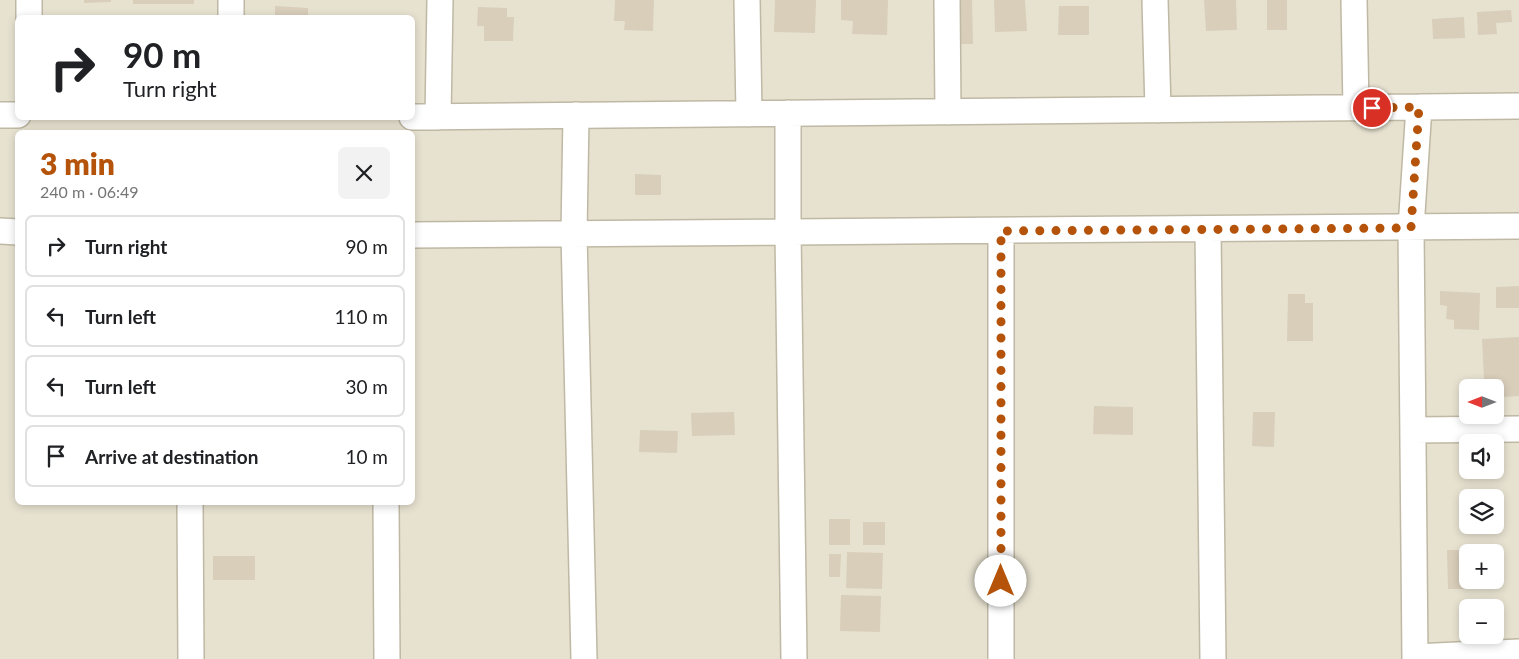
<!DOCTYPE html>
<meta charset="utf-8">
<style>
:root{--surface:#fff;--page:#f2f2f2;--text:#202124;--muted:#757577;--line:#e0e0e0;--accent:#b45309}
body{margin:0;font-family:Lato,sans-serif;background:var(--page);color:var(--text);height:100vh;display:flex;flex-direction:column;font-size:19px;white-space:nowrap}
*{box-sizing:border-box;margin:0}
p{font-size:16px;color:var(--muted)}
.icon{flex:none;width:28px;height:28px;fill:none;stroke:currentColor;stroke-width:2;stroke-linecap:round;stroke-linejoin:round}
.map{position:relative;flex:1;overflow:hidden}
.drawer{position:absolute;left:15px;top:130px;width:400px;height:375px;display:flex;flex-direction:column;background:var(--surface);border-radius:8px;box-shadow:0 2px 8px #0003}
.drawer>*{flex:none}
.top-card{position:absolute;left:15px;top:15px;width:400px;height:105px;border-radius:8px;box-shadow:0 2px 8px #0003;background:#fff;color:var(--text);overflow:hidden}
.needle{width:32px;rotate:270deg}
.tools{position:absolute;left:1459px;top:379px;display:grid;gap:10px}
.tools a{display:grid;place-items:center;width:45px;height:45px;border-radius:8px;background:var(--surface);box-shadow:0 2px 8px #0003;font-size:25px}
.pin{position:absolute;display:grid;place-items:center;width:42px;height:42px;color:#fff;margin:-21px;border:2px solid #fff;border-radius:50%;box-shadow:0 1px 5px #0007}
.me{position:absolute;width:55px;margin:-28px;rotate:0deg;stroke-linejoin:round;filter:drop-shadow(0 0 4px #0008)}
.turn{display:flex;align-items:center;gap:18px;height:105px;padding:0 25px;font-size:22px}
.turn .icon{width:65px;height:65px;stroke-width:2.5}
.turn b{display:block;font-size:35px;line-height:42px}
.round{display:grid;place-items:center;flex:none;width:52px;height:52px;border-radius:8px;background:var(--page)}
.overview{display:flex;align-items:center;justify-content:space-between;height:85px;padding:0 25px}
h1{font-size:30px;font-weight:800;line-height:38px;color:var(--accent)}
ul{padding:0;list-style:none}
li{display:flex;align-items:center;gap:15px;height:62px;margin:0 10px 8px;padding:0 15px;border:2px solid var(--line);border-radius:8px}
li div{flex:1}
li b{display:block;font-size:19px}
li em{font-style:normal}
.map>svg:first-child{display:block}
.residential{fill:#e7e2d0;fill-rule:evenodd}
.building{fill:#d8ceba}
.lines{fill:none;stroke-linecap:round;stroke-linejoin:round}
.minor-casing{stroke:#bfb8a4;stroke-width:28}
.minor{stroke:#fff;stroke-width:25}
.route{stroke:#b45309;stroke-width:9;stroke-dasharray:0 16.2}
</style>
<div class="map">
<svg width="1519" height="659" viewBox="0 0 1519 659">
<rect width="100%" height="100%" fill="#f3efe2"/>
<path class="residential" d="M0 0H1519V659H0ZM18 18H412V118H18ZM18 132H412V502H18ZM1468 388H1495V415H1468ZM1468 442H1495V470H1468ZM1468 498H1495V525H1468ZM1468 552H1495V580H1468ZM1468 608H1495V635H1468Z"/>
<path class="building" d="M84 0H111V2L84 3Z
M133 0H194V4H133Z
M615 0H654L653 31 624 30 625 21H614Z
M775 0H816L815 33 774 32Z
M841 0H888L887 35 852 34 853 21 841 20Z
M958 0H972L973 44H959Z
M994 0H1025L1027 31 995 32Z
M1204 0H1236L1237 30 1206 31Z
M1267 0H1287V30H1267Z
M275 6 308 8V18H275Z
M1059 6H1089V35H1058Z
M478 7 507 8V17H514L513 41H484V26H477Z
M1511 10 1512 22 1496 23 1497 34 1478 35 1477 12Z
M1464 17 1465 38 1433 39 1432 19Z
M635 174 661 175V195H635Z
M1519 286V308H1496V287Z
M1440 291 1480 293 1479 330 1454 329V320L1446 319 1447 306 1440 305Z
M1288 294H1305V303H1313V341H1287Z
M1519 337V396L1503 397 1502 379H1484L1482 339Z
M1094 406 1133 407V435L1093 434Z
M734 412 735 435 692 436 691 413Z
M1253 412H1275L1274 447 1252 446Z
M640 430 678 431 677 453 639 452Z
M829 519H850V545H829Z
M863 522H885V545H863Z
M1447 550H1480V552H1468V580H1480L1481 589H1448Z
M847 552 883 553 882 589 846 588Z
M829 554H841L840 577H829Z
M213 556H255V580H213Z
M841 595 881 596 880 632 840 631Z"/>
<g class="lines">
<defs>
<path id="minor" d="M231 0V18
M747 0 749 114
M947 0 948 112
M1155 0 1158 110
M1354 0 1356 108
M29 18V0
M788 113V232L794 659
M0 115H18
M576 115 574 234 584 659
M412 117 1519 106
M438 117 440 0
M1208 230 1213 659
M0 231 18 232
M412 235 1519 226
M1413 430 1519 429
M190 502 191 659
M386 502 387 659
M1415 657 1519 652
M1001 659V231
M1415 659 1411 228 1419 107"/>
</defs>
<use href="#minor" class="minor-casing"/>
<use href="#minor" class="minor"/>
</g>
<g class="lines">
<path class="route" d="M1001 581V231L1411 228 1419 107 1372 108"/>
</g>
</svg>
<div class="tools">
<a><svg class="needle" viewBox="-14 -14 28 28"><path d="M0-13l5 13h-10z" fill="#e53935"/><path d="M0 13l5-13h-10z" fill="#757577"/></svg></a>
<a><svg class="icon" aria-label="sound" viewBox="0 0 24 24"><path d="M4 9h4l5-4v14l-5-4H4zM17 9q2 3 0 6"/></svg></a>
<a><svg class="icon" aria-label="layers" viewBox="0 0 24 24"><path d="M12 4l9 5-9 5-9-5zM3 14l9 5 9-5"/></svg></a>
<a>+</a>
<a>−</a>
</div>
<div class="pin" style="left:1372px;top:108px;background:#d93025"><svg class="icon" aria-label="arrive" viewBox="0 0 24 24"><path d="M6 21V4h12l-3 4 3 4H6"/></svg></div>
<svg class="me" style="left:1001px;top:581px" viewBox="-20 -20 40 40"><circle r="19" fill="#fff"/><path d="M0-13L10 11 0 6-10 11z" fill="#b45309"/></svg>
<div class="top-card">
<div class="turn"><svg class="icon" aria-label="right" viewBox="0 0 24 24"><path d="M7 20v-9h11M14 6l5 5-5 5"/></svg><div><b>90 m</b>Turn right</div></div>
</div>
<section class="drawer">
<div class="overview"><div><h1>3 min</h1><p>240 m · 06:49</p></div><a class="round"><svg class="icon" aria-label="close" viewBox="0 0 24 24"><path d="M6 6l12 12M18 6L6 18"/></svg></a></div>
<ul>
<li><svg class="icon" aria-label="right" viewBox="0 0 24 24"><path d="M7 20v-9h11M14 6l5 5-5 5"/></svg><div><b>Turn right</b></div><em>90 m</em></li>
<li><svg class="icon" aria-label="left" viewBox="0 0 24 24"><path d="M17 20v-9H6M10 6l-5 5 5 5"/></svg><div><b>Turn left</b></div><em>110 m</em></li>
<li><svg class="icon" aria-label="left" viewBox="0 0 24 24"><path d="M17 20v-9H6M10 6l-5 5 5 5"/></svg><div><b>Turn left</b></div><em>30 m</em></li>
<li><svg class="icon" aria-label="arrive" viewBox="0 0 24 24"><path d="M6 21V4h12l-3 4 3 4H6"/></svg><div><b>Arrive at destination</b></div><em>10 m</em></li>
</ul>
</section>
</div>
